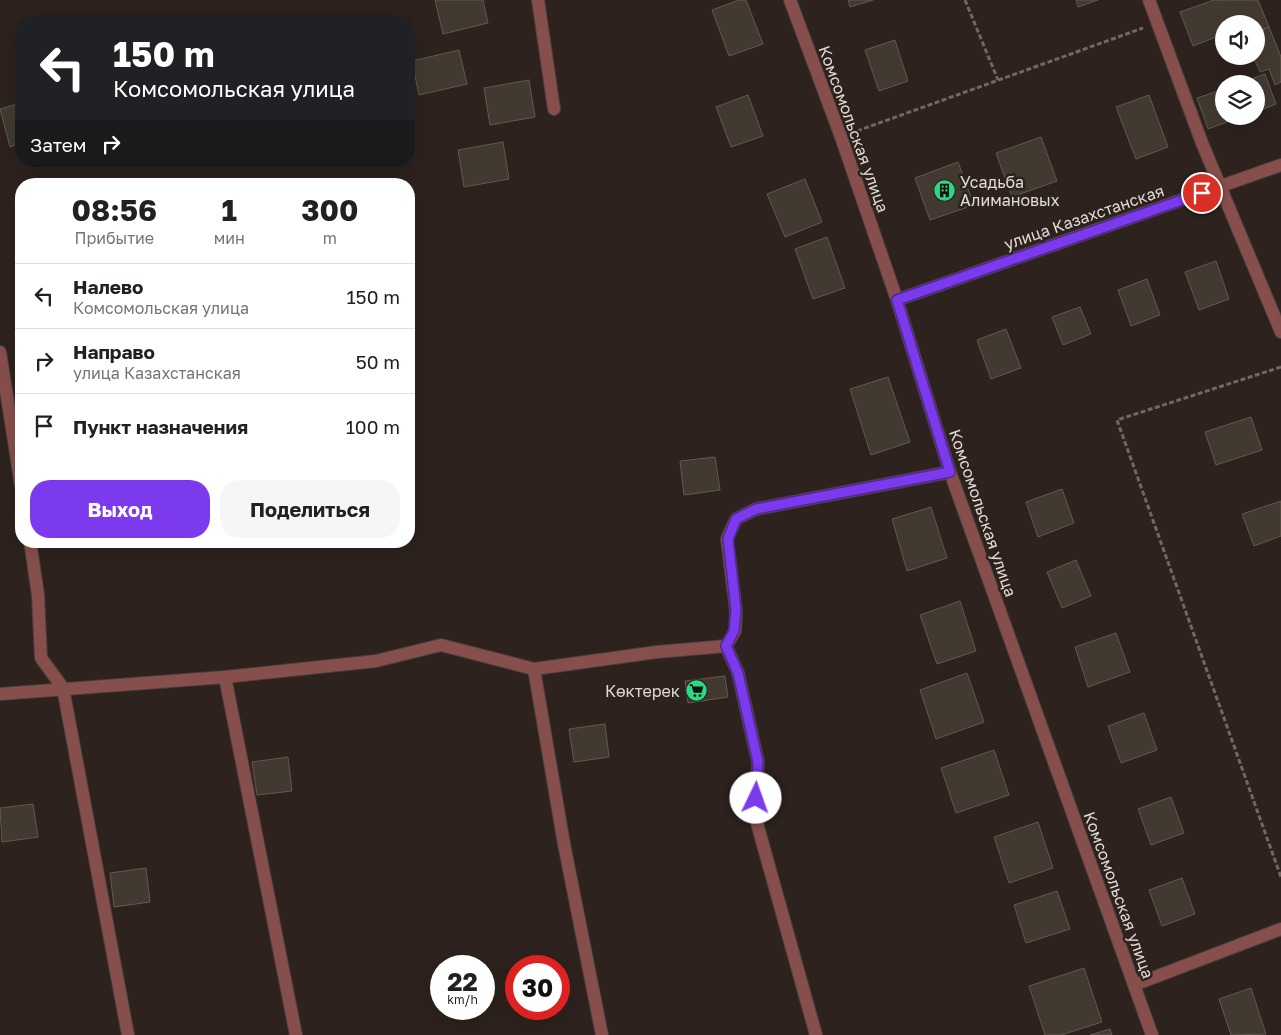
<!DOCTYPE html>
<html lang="ru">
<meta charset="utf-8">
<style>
:root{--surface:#fff;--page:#f6f6f6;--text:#202124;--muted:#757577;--line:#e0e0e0;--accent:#7c3aed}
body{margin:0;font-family:"Golos Text",sans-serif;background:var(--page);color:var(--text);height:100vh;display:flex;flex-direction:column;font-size:19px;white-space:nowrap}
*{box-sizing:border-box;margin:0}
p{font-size:16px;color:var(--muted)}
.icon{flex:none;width:28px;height:28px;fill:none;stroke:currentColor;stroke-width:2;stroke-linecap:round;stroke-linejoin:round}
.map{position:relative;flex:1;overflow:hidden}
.drawer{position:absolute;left:15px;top:178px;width:400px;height:370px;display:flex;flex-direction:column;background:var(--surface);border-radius:20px;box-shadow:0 5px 20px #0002}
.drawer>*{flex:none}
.banner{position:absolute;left:15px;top:15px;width:400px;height:152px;border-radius:20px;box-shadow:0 5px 20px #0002;background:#202124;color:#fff;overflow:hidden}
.fabs{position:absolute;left:1215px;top:15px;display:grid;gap:10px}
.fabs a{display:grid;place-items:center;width:50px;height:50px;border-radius:50%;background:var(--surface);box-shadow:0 5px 20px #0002;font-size:25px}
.speed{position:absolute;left:430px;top:955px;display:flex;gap:10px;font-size:25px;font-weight:700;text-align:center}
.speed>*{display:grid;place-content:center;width:65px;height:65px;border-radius:50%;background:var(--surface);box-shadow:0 5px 20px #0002;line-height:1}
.speed small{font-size:12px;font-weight:400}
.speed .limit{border:8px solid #d22;background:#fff;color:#111}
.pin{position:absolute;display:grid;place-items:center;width:42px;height:42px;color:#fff;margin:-21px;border:2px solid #fff;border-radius:50%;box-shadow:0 1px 5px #0007}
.me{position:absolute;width:55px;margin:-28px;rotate:3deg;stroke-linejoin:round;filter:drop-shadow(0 0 4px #0008)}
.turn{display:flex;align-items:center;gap:18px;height:105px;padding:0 15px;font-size:22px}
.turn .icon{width:65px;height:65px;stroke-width:2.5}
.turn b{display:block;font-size:35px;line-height:42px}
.then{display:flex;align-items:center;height:48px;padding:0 15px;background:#0003;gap:10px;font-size:19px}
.eta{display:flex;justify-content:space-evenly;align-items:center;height:85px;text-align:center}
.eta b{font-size:30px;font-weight:700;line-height:35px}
.cta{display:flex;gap:10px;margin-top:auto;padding:10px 15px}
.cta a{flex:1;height:58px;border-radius:20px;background:var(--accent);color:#fff;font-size:20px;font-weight:700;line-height:58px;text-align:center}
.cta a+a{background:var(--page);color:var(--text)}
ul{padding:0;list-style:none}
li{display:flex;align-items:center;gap:15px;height:65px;padding:0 15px;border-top:1px solid var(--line)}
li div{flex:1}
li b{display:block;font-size:19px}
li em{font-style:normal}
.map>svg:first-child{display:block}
.building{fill:#423a31;stroke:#62594f}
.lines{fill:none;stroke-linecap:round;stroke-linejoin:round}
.minor-casing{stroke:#4a3f3b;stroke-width:14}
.path{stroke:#716863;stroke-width:3;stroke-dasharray:5 2.5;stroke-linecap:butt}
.minor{stroke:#874f4b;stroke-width:12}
.route-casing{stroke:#51269a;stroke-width:12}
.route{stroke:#7c3aed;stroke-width:9}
.labels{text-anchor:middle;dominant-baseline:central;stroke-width:5;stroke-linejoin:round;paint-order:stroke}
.street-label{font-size:16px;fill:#e1dad6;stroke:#2d221d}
.poi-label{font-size:16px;fill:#e1dad6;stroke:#2d221d;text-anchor:start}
</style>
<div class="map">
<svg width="1281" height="1035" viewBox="0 0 1281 1035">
<rect width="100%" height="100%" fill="#2d221d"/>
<path class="building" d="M435 0H483L488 23 443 34Z
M739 0H746L763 44 729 56 712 10Z
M848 0H873L850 7Z
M1076 0H1098L1078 7Z
M1214 0H1258L1269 27 1256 32V24H1224V34L1193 46 1180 12Z
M1269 27 1281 57V82L1275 85 1269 69 1260 72 1253 56H1256V32Z
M895 40 908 81 879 91 865 50Z
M459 50 467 84 419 95 412 61Z
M1265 74 1276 104 1256 112V84H1237Z
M529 80 535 117 490 125 484 88Z
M1224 89V116H1243L1208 129 1197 98Z
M748 95 763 136 731 147 716 107Z
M1149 95 1168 147 1136 159 1116 107Z
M21 103V143L10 147 0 109Z
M1041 137 1057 181 1012 197 996 153Z
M503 142 509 179 464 187 458 150Z
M958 162 974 205 930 220 915 178Z
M805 179 822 222 785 237 767 194Z
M827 237 845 288 813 299 795 249Z
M1216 261 1229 299 1199 310 1185 272Z
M1147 279 1160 315 1131 326 1118 290Z
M1080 307 1091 334 1063 345 1052 317Z
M1006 329 1021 368 991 379 977 340Z
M888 377 910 442 871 455 850 389Z
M1251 417 1262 450 1216 465 1205 432Z
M715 457 720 490 684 495 680 461Z
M1062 489 1074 523 1038 537 1026 502Z
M1281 501V536L1254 546 1242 514Z
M931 507 947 558 907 571 892 519Z
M1076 560 1091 596 1062 608 1047 572Z
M960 601 976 651 937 664 920 615Z
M1116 633 1130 672 1088 687 1075 647Z
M967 673 984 722 936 739 920 690Z
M725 676 728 697 688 703 685 681Z
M1144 713 1157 750 1121 763 1108 726Z
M605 724 609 757 574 762 569 729Z
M994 750 1009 795 956 813 941 768Z
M288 757 292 791 257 795 252 762Z
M1171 797 1184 833 1151 845 1138 809Z
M33 804 38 837 2 842 0 808Z
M1038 822 1053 868 1009 883 994 837Z
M146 868 150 902 114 907 110 873Z
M1182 878 1195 914 1162 926 1149 890Z
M1057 891 1070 929 1026 943 1014 905Z
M1084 968 1102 1022 1061 1035H1045L1029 986Z
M1251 988 1266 1034 1231 1035 1219 999Z
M1110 1029 1112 1035H1090Z"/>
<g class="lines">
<defs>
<path id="minor" d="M538 0 554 109
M790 0 841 137 897 300 950 472 1152 1035
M1149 0 1202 143 1281 332
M897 300 1281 165
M0 352 21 486
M30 541 38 595 41 658 63 688 128 1035
M726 646 738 673 758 762 755 816 816 1035
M726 646 735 631 736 611 727 539 736 519 756 509 950 472
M534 669 564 844 602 1035
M225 677 296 1035
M0 694 225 677 376 661 441 645 534 669 657 652 726 646
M1134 985 1281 929"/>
</defs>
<use href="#minor" class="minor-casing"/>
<path class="path" d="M965 0 998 80
M857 131 1143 28
M1281 367 1117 420 1281 877"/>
<use href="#minor" class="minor"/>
</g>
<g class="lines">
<defs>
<path id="route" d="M756 798 758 762 738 673 726 646 734 631 736 610 728 539 736 519 756 509 950 472 897 300 1202 193"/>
</defs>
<use href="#route" class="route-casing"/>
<use href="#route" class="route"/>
</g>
<defs>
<symbol id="building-disc" viewBox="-11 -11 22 22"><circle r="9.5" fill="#2cd884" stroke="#2d221d"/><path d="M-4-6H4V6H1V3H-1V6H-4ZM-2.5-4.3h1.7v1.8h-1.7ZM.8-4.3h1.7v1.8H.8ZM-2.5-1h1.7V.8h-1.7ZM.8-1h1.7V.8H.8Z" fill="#111"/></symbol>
<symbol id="supermarket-disc" viewBox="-11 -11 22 22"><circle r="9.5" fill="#2cd884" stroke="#2d221d"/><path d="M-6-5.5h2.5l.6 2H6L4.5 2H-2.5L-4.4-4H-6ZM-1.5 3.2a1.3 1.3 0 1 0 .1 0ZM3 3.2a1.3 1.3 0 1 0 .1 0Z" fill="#111"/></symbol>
</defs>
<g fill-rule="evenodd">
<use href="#building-disc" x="932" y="178" width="25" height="25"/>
<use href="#supermarket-disc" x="684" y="678" width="25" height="25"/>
</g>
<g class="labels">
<g class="street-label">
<text transform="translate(854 129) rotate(70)">Комсомольская улица</text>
<text transform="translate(1084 217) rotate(-19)">улица Казахстанская</text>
<text transform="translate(983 513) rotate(71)">Комсомольская улица</text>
<text transform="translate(1119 895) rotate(70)">Комсомольская улица</text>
</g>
<g class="poi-label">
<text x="960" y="182">Усадьба<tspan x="960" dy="18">Алимановых</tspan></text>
<text x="680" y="691" text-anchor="end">Көктерек</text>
</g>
</g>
</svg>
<div class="fabs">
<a><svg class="icon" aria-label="sound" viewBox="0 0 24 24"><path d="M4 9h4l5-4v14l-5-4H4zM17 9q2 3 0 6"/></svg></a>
<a><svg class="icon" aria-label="layers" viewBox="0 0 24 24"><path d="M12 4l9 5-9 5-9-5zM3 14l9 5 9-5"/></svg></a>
</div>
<div class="speed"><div>22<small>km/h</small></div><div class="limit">30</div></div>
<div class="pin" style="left:1202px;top:193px;background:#d93025"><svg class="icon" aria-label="arrive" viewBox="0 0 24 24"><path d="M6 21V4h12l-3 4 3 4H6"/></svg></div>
<svg class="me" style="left:756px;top:798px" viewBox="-20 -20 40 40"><circle r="19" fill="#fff"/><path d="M0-13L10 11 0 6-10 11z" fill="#7c3aed"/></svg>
<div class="banner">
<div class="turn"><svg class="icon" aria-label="left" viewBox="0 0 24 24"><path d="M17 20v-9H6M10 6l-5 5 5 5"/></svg><div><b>150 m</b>Комсомольская улица</div></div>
<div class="then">Затем<svg class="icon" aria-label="right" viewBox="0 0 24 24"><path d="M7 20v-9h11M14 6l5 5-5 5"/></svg></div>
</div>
<section class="drawer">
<div class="eta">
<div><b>08:56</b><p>Прибытие</p></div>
<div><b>1</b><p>мин</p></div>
<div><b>300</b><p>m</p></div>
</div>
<ul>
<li><svg class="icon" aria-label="left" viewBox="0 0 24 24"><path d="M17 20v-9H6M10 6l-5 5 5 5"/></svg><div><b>Налево</b><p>Комсомольская улица</p></div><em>150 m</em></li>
<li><svg class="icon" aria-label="right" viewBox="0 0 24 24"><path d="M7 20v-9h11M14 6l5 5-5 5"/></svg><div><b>Направо</b><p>улица Казахстанская</p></div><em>50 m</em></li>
<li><svg class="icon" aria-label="arrive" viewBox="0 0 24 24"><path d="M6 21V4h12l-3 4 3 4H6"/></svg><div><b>Пункт назначения</b></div><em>100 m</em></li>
</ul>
<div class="cta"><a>Выход</a><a>Поделиться</a></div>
</section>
</div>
